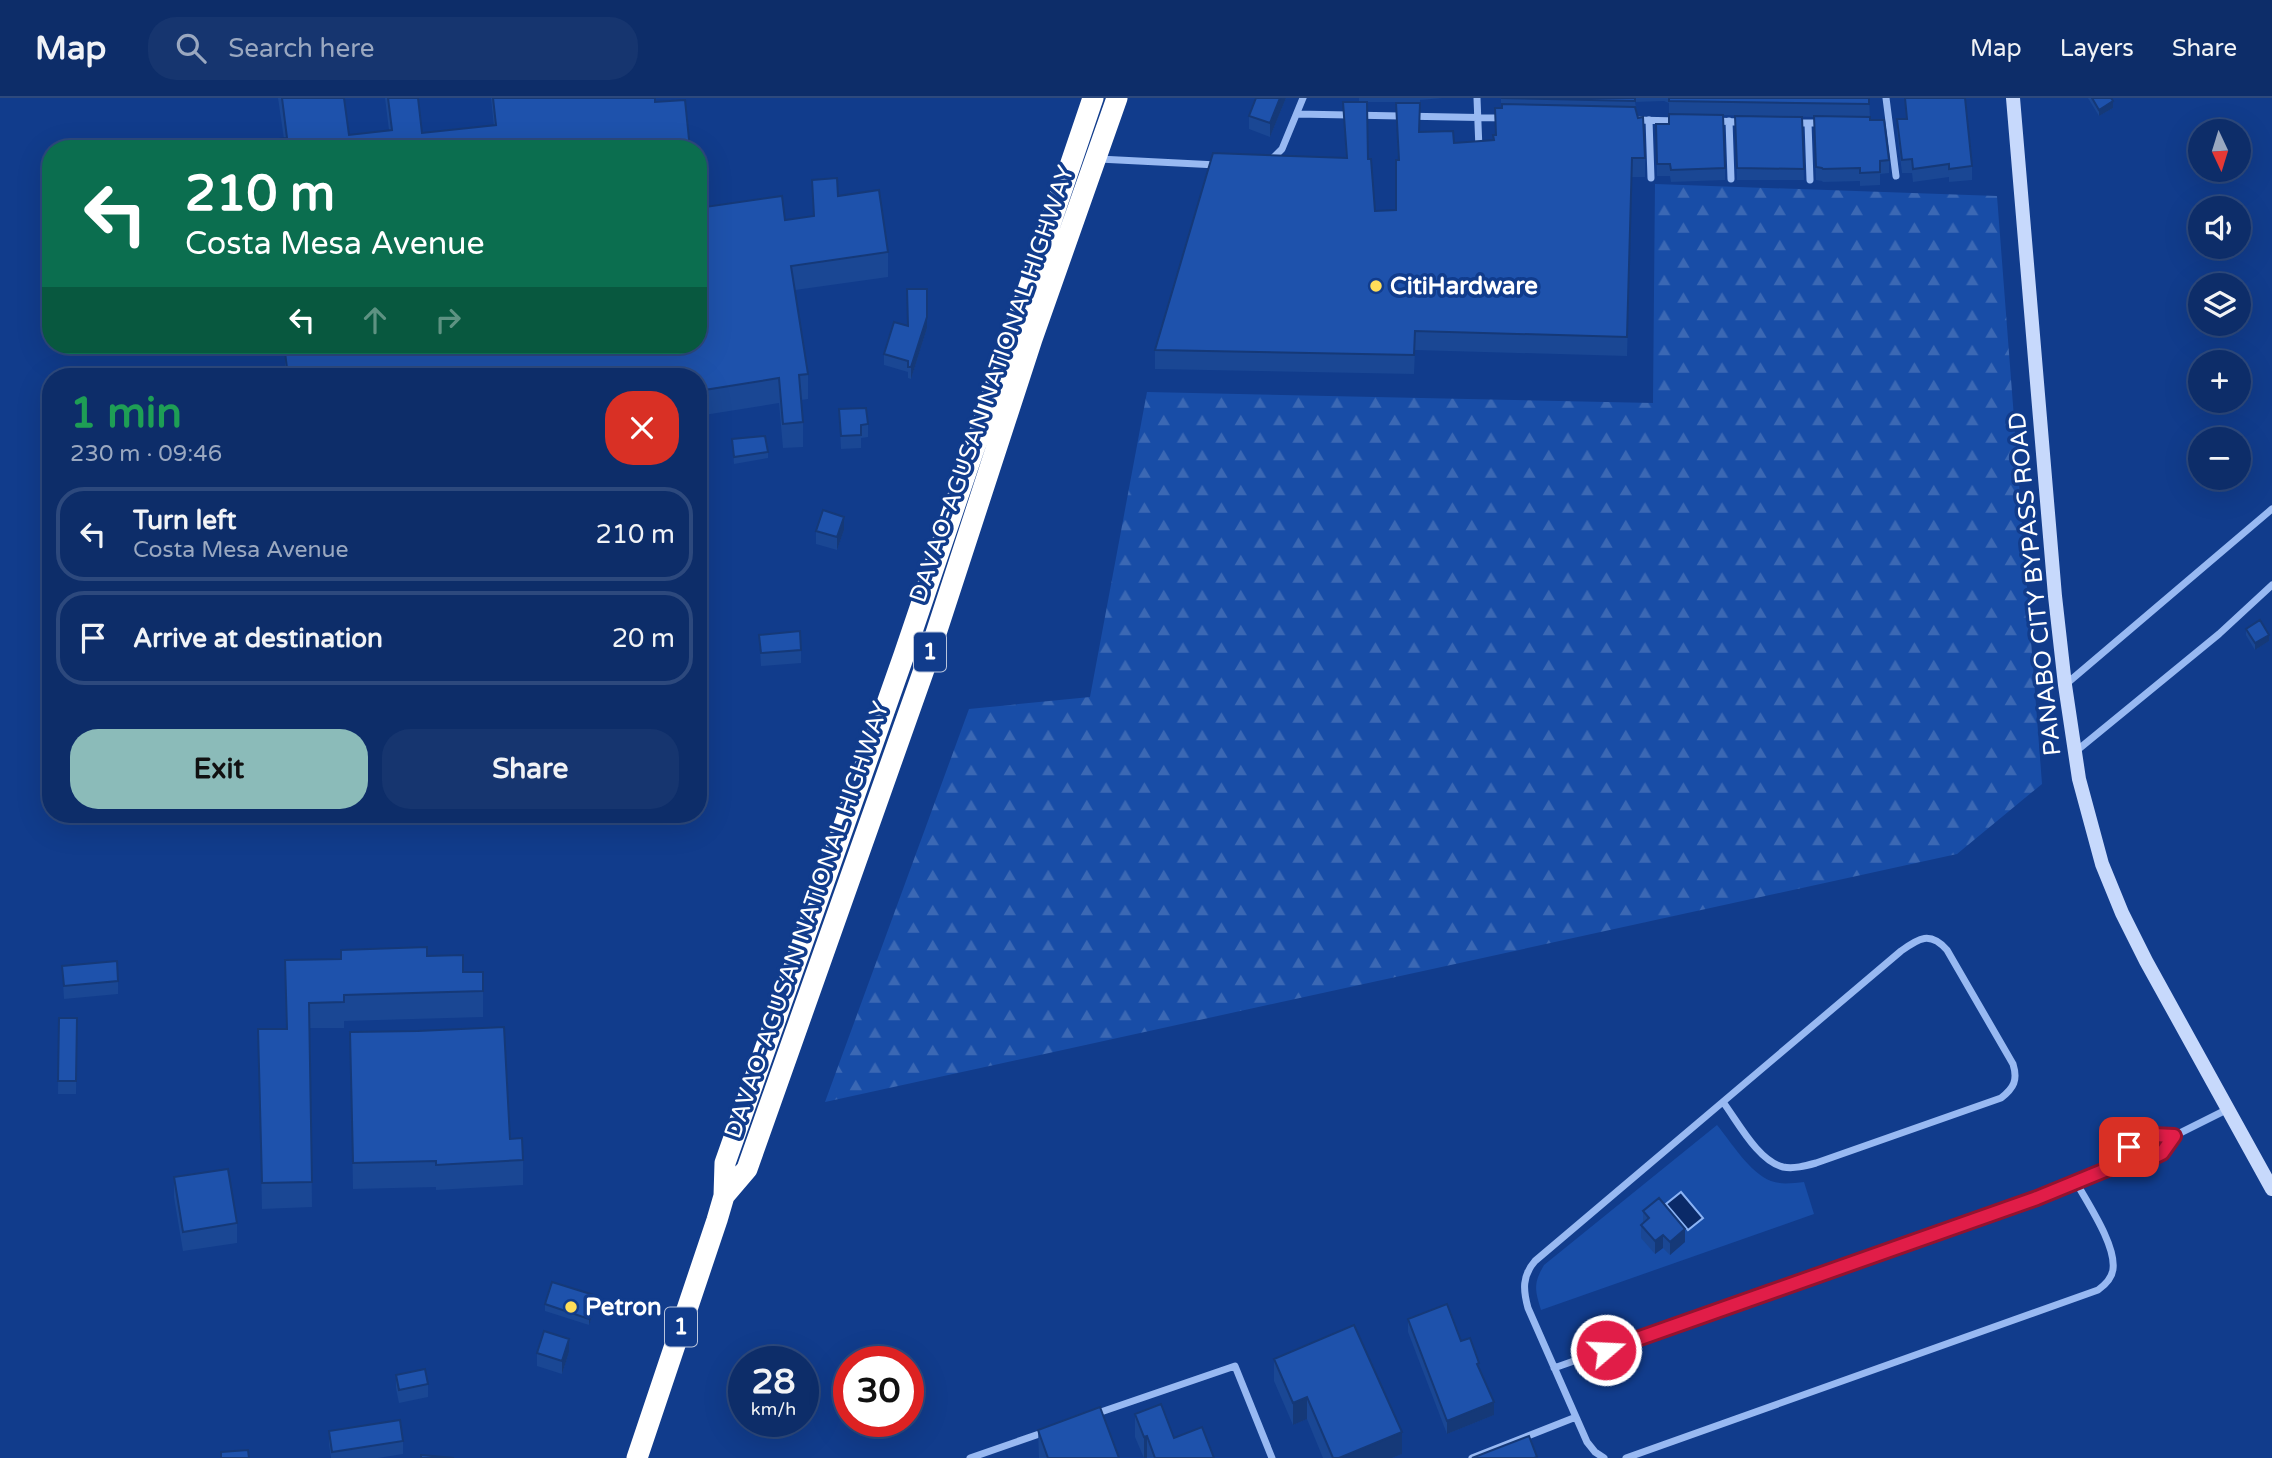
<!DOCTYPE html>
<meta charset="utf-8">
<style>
:root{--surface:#0d2d69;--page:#16356f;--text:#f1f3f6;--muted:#9aa8c0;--line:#2d497d;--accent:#8bbbb9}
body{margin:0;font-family:"Varela Round",sans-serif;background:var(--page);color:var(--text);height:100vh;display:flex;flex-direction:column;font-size:26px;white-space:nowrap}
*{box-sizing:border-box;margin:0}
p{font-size:23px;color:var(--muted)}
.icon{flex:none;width:38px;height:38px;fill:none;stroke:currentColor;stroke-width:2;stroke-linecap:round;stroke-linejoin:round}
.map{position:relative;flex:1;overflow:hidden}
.panel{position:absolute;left:42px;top:270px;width:665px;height:455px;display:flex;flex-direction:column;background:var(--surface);border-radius:28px;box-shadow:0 7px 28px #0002,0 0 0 2px var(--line)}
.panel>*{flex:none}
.hud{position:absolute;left:42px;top:42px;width:665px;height:214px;border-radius:28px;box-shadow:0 7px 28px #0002,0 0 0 2px var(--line);background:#0b6e4f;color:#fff;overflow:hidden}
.needle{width:46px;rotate:176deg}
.tools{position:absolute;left:2188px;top:21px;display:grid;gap:14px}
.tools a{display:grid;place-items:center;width:63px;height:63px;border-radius:50%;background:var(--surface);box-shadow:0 7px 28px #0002,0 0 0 2px var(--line);font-size:35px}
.speed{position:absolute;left:728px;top:1248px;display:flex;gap:14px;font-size:35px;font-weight:700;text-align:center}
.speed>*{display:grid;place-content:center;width:91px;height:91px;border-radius:50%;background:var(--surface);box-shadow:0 7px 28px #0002,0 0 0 2px var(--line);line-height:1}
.speed small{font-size:18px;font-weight:400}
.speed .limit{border:10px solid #d22;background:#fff;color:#111}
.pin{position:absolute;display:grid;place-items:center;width:60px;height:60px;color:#fff;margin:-30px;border-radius:14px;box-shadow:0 4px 10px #0006}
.me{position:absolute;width:77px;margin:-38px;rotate:71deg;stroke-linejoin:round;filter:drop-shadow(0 0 5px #0008)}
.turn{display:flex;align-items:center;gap:24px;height:147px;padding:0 28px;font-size:32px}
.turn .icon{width:91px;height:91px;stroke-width:2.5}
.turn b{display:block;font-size:49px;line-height:60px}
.lanes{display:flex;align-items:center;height:66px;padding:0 28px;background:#0003;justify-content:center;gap:35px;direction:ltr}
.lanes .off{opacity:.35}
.round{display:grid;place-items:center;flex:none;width:74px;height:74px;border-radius:28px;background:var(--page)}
.headline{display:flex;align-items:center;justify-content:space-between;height:119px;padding:0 28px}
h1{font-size:42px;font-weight:700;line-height:52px;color:#1e9e55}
.button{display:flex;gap:14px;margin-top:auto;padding:14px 28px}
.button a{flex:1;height:80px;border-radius:28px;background:var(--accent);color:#111;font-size:28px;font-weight:700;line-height:80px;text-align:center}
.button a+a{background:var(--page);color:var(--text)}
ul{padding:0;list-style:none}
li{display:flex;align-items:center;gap:21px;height:94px;margin:0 14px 10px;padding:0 14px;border:4px solid var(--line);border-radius:28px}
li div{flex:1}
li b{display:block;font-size:26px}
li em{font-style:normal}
header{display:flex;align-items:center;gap:42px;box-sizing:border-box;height:98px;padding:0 35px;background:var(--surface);border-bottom:2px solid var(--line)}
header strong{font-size:33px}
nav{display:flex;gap:38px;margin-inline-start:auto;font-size:24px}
.search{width:490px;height:63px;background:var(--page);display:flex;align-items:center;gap:18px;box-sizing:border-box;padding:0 24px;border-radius:28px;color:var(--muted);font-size:26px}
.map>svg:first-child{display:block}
.forest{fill:url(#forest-firs)}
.green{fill:#184da7}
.water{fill:#0a2a68;stroke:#8ab3f5;stroke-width:2}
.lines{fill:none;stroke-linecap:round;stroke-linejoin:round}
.street{stroke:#98b9f2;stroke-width:7}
.secondary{stroke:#c7d9fc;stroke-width:14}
.highway{stroke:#fff;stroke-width:21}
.wall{fill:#1a4794;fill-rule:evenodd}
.shaded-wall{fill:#153978}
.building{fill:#1e52ac;stroke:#153978;stroke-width:2}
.route-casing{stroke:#92132f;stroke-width:18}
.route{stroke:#e11d48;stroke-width:12}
.poi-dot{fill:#ffdd59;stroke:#113c8c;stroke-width:2.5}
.labels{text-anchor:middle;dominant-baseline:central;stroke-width:7;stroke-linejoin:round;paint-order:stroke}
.shield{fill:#113c8c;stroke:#b8c4dc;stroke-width:2}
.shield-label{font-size:23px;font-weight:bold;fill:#fff}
.poi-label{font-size:24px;font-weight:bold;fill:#fff;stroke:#113c8c;text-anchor:start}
.street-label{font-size:24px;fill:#fff;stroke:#113c8c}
</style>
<header>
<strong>Map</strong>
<div class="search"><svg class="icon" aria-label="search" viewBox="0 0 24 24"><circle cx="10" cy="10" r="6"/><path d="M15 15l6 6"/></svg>Search here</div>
<nav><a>Map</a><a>Layers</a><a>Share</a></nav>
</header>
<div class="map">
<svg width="2272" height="1360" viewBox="0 0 2272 1360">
<defs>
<pattern id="forest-firs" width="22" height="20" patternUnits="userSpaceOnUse" patternTransform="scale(1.75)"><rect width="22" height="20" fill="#184da7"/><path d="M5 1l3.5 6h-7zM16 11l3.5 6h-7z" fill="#3b68b4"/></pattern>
</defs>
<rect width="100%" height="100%" fill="#113c8c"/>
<path class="forest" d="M1655 86 1997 98 2042 686 1957 756 825 1004 969 611 1090 599 1147 294 1653 305Z"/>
<path class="green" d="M1717 1027C1731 1044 1750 1075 1771 1083 1781 1087 1793 1085 1804 1084L1814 1116 1541 1212C1535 1192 1533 1186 1544 1167Z"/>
<path class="water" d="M1681 1094 1703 1120 1688 1132 1666 1106Z"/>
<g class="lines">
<path class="street" d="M1477 0 1479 51
M1886 0 1896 78
M1297 16 1504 20
M1635 22 1679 23
M1649 22 1651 80
M1715 23 1742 24
M1729 23 1731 81
M1796 25H1822
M1808 25 1810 82
M1099 61 1217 67
M1270 63 1282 51 1303 0
M2065 587 2272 411
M2075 654 2219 536 2272 487
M2115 1068C2132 1044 2144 1037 2174 1038
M1554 1270 2037 1100 2115 1068 2138 1067 2162 1055 2174 1038 2228 1011
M1095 1316 1235 1268 1272 1360
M970 1360 1045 1334
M1472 1360 1576 1319
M1604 1360 1595 1354 1587 1344 1528 1210C1523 1192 1522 1178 1535 1163L1901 853C1919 840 1930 833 1947 852L2013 966C2018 982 2014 990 2001 1000L1816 1065C1805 1068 1794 1071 1783 1069 1758 1063 1738 1024 1723 1004
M1626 1360 2098 1192C2105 1187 2112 1181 2113 1171 2116 1147 2088 1106 2076 1084"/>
<path class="secondary" d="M2013 0 2055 498 2065 587 2079 681 2102 766 2122 815 2146 863 2272 1091"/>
<path class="highway" d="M724 1098 747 1071 926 566 1032 241 1117 0
M637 1360 717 1122 724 1098 725 1065 904 557 1093 0"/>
</g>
<path class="wall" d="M278 0H344L349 37 389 32 385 0H418L422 35 494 28 491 0H655V4L690 51 284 41Z
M1256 0H1286L1270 39 1249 31V18Z
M1359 0H1443L1420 2V34L1454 45 1493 42 1495 37V10H1501V0H1869L1870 22 1889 62V75L1880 76V87L1860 88V83L1823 84 1822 83 1816 82 1814 19 1669 16V5L1664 3 1635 4 1645 60V79H1632L1627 258 1415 252 1414 276 1155 271V252L1346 60 1343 4H1359ZM1367 4H1396L1398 62 1396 112 1375 113 1368 61Z
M1905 0H1965L1972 68V82L1949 84V79L1913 84 1912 75H1902L1897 34V21H1906Z
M2088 0H2111L2113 10 2099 18Z
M1735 18 1802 19 1804 82H1737Z
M1656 26 1725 70V82L1671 84 1670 78H1657Z
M812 82 838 98 888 154V179L795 192 808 276V301L801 302 803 324V349L783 350 779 305 698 318V278H285V254L698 247 785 122 813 118Z
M908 228 927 230 911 281 908 280V274L884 267V256Z
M839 311 868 326V339L861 340V350L841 351Z
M732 341 768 354V360L734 366Z
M844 432 837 452 816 446V433Z
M2246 531 2269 543 2255 552 2246 537Z
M759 537 801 552V565L761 568Z
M427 858 463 874H483V919L344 923V930H310L312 1109 262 1111 258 931H286L285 862Z
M62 868 118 883V896L64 901Z
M59 920H77L76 996H58Z
M350 934 510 1041 523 1062V1087L436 1092V1089L353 1091Z
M174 1079 237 1125V1145L183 1153 174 1099Z
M1643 1113 1685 1144 1670 1157 1663 1150 1655 1156 1641 1140V1127L1643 1125Z
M597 1205 589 1227 545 1213V1206Z
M1408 1221 1461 1243 1479 1272 1494 1317 1447 1336 1408 1234Z
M569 1254 562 1276 537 1268V1255Z
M1274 1261 1402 1356 1392 1360H1323L1307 1321 1293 1327 1274 1283Z
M396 1277 428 1286V1299L399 1305 396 1290Z
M1135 1316 1174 1340 1214 1360H1144L1135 1339Z
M1038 1332 1119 1360H1039Z
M329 1333 403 1343V1356L378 1360H331L329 1346Z"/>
<path class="shaded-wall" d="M1280 0H1286L1270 39V25Z
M2113 3V10L2099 18V12Z
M927 219V230L911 281V269Z
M844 419V432L837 452V439Z
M2269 537V543L2255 552V545Z
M1685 1131V1144L1670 1157V1144Z
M1663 1137V1150L1655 1156V1143Z
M597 1198V1205L589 1227V1221Z
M569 1241V1254L562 1276V1263Z
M1307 1299V1321L1293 1327V1305Z
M1494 1304V1317L1447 1336V1323Z
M1402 1334V1356L1392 1360H1339Z
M1147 1338V1360H1144V1339Z"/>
<path class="building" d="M282 0H344L349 37 392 32 388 0H418L422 35 496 27 493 0H655V4L685 2 690 51H203L287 40Z
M1256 0H1280L1270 25 1249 18Z
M1501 0H1635V3Z
M1669 0H1869V6L1669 3Z
M1905 0H1965L1972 68 1949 71V66L1913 71 1912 61 1902 62 1897 21H1907Z
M2092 0H2111L2113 3 2099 12Z
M1343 4H1367L1368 61H1371L1375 113 1396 112V62H1399L1396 5H1420L1419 34 1453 33 1454 45 1494 42 1493 37H1496L1495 10H1502V6L1635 9 1638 20 1643 19 1645 60H1632L1627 239 1415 233 1414 257 1155 252 1213 55 1347 60Z
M1669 16 1723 17 1725 70 1671 72 1670 66H1657L1656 26H1669Z
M1735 18 1802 19 1804 71 1737 70Z
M1814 18 1870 19V22H1884L1889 62 1880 63V74L1860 75V70L1823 71 1822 70 1816 69Z
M837 80 838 98 879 92 888 154 791 168 808 276 799 277 803 324 783 326 779 280 698 293V278H288L285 254 335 247H698V110L782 98 785 122 814 118 812 82Z
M907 191H927V219L911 269H908V263L884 256 894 224 908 228Z
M866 310 868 326 861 327V337L841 338 839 311Z
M765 338 768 354 734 359 732 341Z
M823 412 844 419 837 439 816 433Z
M2260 522 2269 537 2255 545 2246 531Z
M800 533 801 552 761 555 759 537Z
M427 849V858L463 857V874H483V893L344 897V904L309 905 312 1084 262 1085 258 931H287L285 862 341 861V852Z
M117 863 118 883 64 888 62 868Z
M59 920H77L76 983H58Z
M504 929 510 1041 522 1040 523 1062 436 1067V1063L353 1065 350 934 418 933Z
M228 1071 237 1125 183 1134 174 1079Z
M1659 1100 1685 1131 1670 1144 1663 1137 1655 1143 1641 1127 1649 1120 1643 1113Z
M552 1184 597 1198 589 1221 545 1206Z
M1447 1206 1461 1243 1470 1240 1479 1265 1477 1266 1494 1304 1447 1323 1408 1221Z
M1354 1227 1402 1334 1339 1360H1333L1307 1299 1293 1305 1274 1261Z
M544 1233 569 1241 562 1263 537 1255Z
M425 1271 428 1286 399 1292 396 1277Z
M1161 1306 1174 1340 1202 1329 1214 1360H1155L1147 1338 1144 1339 1135 1316Z
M1100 1309 1119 1360H1048L1038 1332Z
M400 1322 403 1343 332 1354 329 1333Z
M1529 1338 1537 1359 1534 1360H1472Z
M248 1352 249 1360H221V1354Z
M421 1357 454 1360H421Z"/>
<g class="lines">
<defs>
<path id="route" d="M1606 1252 2037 1100 2115 1068 2138 1067 2162 1055 2174 1038 2153 1037 2129 1049"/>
</defs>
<use href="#route" class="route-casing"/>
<use href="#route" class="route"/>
</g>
<g class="poi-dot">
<circle cx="1376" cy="188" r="7"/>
<circle cx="571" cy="1209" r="7"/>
</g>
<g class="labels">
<g class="shield">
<rect x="914" y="534.5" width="32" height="39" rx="5"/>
<rect x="665" y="1209.5" width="32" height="39" rx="5"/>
</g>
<g class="shield-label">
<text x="930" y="554">1</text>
<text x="681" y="1229">1</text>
</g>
<g class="poi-label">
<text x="1390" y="188">CitiHardware</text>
<text x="585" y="1209">Petron</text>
</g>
<g class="street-label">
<text transform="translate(992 286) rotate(-71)">DAVAO-AGUSAN NATIONAL HIGHWAY</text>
<text transform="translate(2035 486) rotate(-96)">PANABO CITY BYPASS ROAD</text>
<text transform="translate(807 822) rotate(-71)">DAVAO-AGUSAN NATIONAL HIGHWAY</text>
</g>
</g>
</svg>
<div class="tools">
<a><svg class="needle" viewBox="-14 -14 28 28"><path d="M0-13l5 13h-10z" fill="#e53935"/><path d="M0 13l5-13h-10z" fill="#9aa8c0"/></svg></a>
<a><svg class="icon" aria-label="sound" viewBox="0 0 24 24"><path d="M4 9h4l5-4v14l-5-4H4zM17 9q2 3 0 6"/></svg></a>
<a><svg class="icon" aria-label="layers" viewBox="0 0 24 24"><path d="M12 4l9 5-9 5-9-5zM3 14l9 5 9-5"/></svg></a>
<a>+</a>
<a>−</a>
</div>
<div class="speed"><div>28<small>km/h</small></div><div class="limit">30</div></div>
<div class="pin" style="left:2129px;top:1049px;background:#d93025"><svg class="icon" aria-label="arrive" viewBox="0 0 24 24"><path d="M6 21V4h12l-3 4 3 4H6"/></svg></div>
<svg class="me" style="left:1606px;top:1252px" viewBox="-20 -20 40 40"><circle r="17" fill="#e11d48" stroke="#fff" stroke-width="3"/><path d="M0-11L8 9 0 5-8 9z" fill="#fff"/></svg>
<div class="hud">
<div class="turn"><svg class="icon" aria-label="left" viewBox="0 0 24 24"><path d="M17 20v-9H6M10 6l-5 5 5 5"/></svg><div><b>210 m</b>Costa Mesa Avenue</div></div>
<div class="lanes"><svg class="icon" aria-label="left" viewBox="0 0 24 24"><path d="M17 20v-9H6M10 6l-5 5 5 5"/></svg><svg class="icon off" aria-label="ahead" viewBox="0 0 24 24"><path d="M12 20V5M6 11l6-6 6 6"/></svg><svg class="icon off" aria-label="right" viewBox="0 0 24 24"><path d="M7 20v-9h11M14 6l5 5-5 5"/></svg></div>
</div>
<section class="panel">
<div class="headline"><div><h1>1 min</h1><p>230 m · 09:46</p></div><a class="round" style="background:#d93025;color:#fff"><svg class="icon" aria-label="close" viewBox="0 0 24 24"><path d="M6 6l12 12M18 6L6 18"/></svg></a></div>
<ul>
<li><svg class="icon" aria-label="left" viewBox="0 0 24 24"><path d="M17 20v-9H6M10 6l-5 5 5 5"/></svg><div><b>Turn left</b><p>Costa Mesa Avenue</p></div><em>210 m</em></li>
<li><svg class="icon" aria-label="arrive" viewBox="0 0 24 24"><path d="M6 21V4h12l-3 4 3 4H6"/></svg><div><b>Arrive at destination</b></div><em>20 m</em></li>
</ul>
<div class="button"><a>Exit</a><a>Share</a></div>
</section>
</div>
